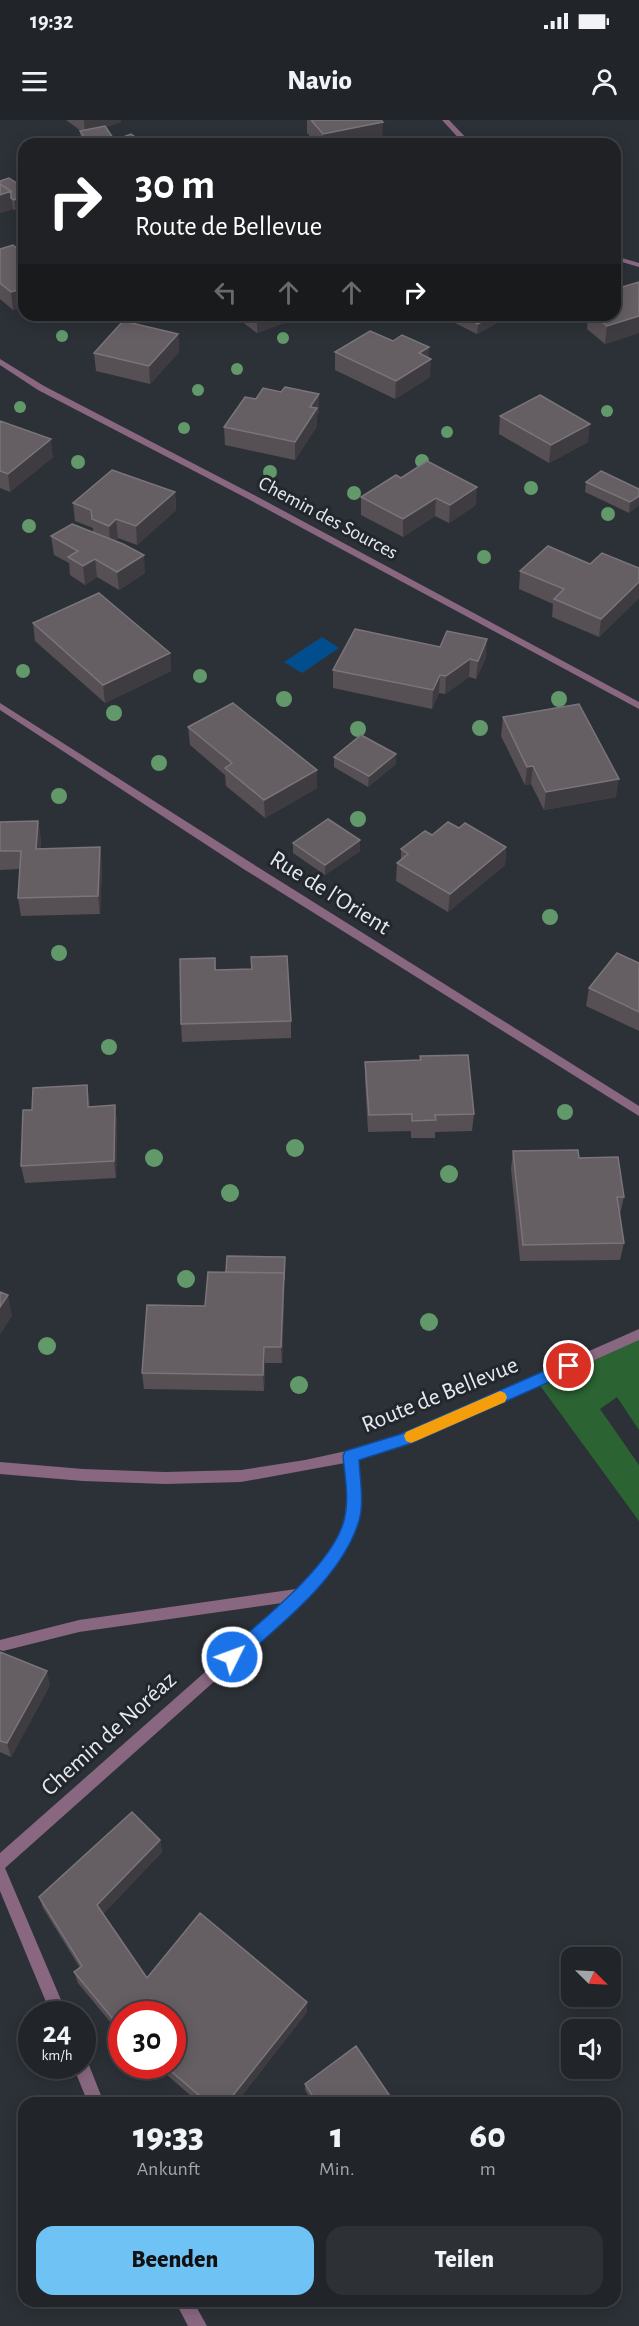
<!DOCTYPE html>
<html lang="de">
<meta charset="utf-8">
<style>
:root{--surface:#212529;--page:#2d3135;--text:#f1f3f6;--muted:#a2a5a8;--line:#3e4246;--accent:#6fc2f4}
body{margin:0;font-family:"Alegreya Sans",sans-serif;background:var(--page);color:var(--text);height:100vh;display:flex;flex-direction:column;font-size:22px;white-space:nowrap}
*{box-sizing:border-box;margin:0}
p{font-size:20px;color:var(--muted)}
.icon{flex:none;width:33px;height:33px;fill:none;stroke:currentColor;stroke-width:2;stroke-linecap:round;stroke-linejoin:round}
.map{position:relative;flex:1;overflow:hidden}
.sheet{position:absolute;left:18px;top:1977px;width:603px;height:210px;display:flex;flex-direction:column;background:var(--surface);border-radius:18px;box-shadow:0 3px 15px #0003,0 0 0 2px var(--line)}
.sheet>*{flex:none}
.hud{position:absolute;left:18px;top:18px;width:603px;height:183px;border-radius:18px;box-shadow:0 3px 15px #0003,0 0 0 2px var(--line);background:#202124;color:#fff;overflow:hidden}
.needle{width:39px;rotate:114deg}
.buttons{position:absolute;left:561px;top:1827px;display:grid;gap:12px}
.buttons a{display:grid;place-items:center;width:60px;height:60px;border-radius:12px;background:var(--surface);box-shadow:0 3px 15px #0003,0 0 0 2px var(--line);font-size:30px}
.speed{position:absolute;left:18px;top:1881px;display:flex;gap:12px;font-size:30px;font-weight:700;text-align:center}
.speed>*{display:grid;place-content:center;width:78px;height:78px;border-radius:50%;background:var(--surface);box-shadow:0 3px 15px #0003,0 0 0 2px var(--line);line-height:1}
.speed small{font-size:15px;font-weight:400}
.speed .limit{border:9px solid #d22;background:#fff;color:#111}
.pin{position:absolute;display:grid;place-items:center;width:51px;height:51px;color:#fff;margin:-26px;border:3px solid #fff;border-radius:50%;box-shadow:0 2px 6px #0007}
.me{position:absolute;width:66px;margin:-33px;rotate:48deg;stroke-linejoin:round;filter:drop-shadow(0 0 4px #0008)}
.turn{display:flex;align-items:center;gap:21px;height:126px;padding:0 18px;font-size:27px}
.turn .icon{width:78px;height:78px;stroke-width:2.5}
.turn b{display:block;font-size:42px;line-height:51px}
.lanes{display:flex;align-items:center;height:57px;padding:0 18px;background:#0003;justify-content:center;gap:30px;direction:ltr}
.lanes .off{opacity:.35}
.eta{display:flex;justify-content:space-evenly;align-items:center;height:102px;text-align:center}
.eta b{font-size:36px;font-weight:800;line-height:42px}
.button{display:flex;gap:12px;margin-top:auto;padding:12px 18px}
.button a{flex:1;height:69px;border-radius:18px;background:var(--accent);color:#111;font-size:24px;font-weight:800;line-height:69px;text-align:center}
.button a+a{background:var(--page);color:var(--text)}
.status{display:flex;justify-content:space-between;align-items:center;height:42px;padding:0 30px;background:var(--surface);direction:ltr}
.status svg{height:16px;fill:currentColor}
header{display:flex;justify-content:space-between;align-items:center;height:78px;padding:0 18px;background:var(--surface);font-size:27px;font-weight:800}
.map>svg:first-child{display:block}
.green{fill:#2c6332}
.water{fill:#004e8e}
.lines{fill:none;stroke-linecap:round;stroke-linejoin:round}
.service{fill:#896781;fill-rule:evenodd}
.minor{fill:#896781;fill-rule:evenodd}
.tree{fill:#61996a}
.wall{fill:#564f54}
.shaded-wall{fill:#3f3c41}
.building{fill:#655f64;stroke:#79757a;stroke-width:1.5}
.route{fill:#1a73e8;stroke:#114b97;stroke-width:1.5}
.slow{fill:#f59e0b}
.labels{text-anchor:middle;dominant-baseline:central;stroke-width:6;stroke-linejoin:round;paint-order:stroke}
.far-street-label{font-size:20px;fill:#e5e9ed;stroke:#22272d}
.street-label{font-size:24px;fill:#e5e9ed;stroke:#22272d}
</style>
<div class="status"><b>19:32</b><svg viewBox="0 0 49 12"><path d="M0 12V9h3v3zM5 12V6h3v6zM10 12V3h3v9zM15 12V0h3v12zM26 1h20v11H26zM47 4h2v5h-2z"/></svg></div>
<header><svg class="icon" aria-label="menu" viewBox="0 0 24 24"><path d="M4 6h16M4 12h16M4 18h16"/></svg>Navio<svg class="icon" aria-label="person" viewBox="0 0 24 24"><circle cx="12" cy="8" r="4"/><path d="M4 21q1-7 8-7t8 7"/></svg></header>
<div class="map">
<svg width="639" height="2206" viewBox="0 0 639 2206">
<rect width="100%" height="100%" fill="#2c3137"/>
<path class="green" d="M639 1214V1310L617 1277 600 1289 639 1345V1401L536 1260Z"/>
<path class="water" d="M322 517 339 528 302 553 284 542Z"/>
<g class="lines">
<path class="service" d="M303 1468 308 1470 310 1474 308 1478 303 1480 79 1512 3 1531 0 1530V1520L79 1500Z
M0 1746 5 1748 67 1894H51L0 1771Z
M82 1939 87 1940 104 1983H88L73 1946H82Z
M175 2181H193L207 2206H188Z"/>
<path class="minor" d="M442 0H449L472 24H464Z
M615 136 639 143V147L615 140Z
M0 239 44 266 256 376 639 582V589L250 380 38 270 0 245Z
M0 583 253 744 639 986V996L245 750 0 590Z
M639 1209V1220L409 1323 358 1339C365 1411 352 1426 308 1478L5 1748 0 1750V1733L298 1470C340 1420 351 1410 345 1343L241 1362 165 1364 83 1361 0 1354V1342L83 1349 165 1352 241 1350 305 1340 351 1330 401 1314Z"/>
</g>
<g class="tree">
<circle cx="62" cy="216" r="6"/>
<circle cx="283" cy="218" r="6"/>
<circle cx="237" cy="249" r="6"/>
<circle cx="198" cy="270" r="6"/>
<circle cx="20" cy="287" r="6"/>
<circle cx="607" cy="291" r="6"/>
<circle cx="184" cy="308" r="6"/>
<circle cx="447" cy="312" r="6"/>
<circle cx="422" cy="341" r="7"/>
<circle cx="78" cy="342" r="7"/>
<circle cx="270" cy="352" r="7"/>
<circle cx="531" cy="368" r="7"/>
<circle cx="354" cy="373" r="7"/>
<circle cx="608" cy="394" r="7"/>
<circle cx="29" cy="406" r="7"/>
<circle cx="484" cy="437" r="7"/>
<circle cx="23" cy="551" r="7"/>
<circle cx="200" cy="556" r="7"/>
<circle cx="284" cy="579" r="8"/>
<circle cx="559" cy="579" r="8"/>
<circle cx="114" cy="593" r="8"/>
<circle cx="480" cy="608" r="8"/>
<circle cx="358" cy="609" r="8"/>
<circle cx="159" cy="643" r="8"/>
<circle cx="59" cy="676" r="8"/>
<circle cx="358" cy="699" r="8"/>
<circle cx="550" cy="797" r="8"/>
<circle cx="59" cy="833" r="8"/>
<circle cx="109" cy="927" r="8"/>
<circle cx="565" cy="992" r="8"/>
<circle cx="295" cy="1028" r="9"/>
<circle cx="154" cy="1038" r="9"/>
<circle cx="449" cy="1054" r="9"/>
<circle cx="230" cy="1073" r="9"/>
<circle cx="186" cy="1159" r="9"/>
<circle cx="429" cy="1202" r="9"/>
<circle cx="47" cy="1226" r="9"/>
<circle cx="299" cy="1265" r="9"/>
</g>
<path class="wall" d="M66 0H120L121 2 106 7 113 18 114 21 146 24H83L81 21 80 11H81Z
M307 0H381L382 20 359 24H317L307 13Z
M0 61 24 68V87L15 90 13 89 0 93Z
M0 129 24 134V186L13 190 0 179Z
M639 162V213L605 224 587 209 588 196 587 195H615Z
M236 195H303V196L257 213 237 198Z
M439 195H512L477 214Z
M178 214 179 232 150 264 96 251 94 233Z
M393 221 429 227V238L430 257 395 279 335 250V232Z
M319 292 317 295V306L295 340 225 325 224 307Z
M500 296 588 322 549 343 499 314Z
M0 301 53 337 10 372 0 368Z
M401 358 476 385 449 403 435 396 403 417 361 395V377Z
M586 362 639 369V385L629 393 585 372Z
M175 372 176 390 137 425 118 418 115 421 145 453 119 470 97 457 85 465 70 455 69 443 54 435 51 416 93 412V408L75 401 73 383Z
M590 444 639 448V478L599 517 552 497 553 484 519 469 520 451Z
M33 503 170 533 171 551 105 583 35 521Z
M486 538 476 559 469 557 445 574 439 573 432 589 333 568V550Z
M503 597 616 677 544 690 531 664 525 665 501 616Z
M188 607 317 650V668L265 698 226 666 225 655 190 625Z
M396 634V644L368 667 334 647V637Z
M38 701 41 720 40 729 100 727 102 745 100 794 21 796 18 778 20 749 0 750V702Z
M459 708 506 727 505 745 448 792 396 761 397 743 401 739V729L432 715Z
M360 720V731L325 755 293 733V723Z
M215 838 216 850 291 901V918L182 922 181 904Z
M639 843V911L586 886 589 868Z
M420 936 474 994 472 1011 435 1012V1018H411V1011L368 1012 365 960V942L419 941Z
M87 965 90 987 115 985 117 1003 116 1058 25 1063 21 1046 32 990Z
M513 1031 579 1038 624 1077 620 1094 624 1123 620 1140 520 1141 511 1049Z
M285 1146 282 1243H265L264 1271 144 1269 142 1253 205 1186 226 1152Z
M0 1532 50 1565 11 1637 0 1632Z
M160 1720 162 1732 103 1794 147 1858 307 1882V1892L236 1983H199L157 1946H172L122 1894V1914L116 1909 78 1863 74 1852 80 1848 43 1788 39 1777Z
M305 1964 391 1983H313L305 1970Z"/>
<path class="shaded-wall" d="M84 0H120L121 2 85 14Z
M383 2 382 20 359 24H323V14Z
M113 18 114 24H88V22Z
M11 71 13 89 0 93V75Z
M24 76V87L15 90 14 80Z
M24 168V186L13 190 11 172Z
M258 195H303V196L257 213V196Z
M374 195H382L374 199Z
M494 195H512L477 214 478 204Z
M639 196V213L605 224 607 206Z
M178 214 179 232 150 264 149 246Z
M429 227V240L431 239 430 257 395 279 396 261 419 233Z
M319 274V292L317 295V306L295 340V322L310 287Z
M590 304 588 322 549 343 551 325Z
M51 319 53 337 10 372 8 354Z
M477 367 476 385 449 403 450 385Z
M175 372 176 390 137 425 136 406Z
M639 376V385L629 393 630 382Z
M436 378 435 396 403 417V399Z
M116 399 118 418 110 424 109 406Z
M144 435 145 453 119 470 117 452Z
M95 439 97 457 85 465 83 446Z
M639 462V478L599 517 601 499Z
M487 519 486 538 476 559 478 541Z
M170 533 171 551 105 583 103 565Z
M470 539 469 557 445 574 446 556Z
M440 555 439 573 432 589 433 570Z
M396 634V644L368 667 369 656Z
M533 646 531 664 525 665 527 647Z
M317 650V668L265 698 264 680Z
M619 659 616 677 544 690 546 672Z
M38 701 41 720 39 747 36 729Z
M360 720V731L325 755V745Z
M100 727 102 745 100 794 98 776Z
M506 727 505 745 448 792 450 774Z
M87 965 90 983V1004L88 987Z
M115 985 117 1003 116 1058 114 1041Z
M285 1137V1146L282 1243 281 1227Z
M8 1175 12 1196 0 1215V1187Z
M264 1227 265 1243 264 1271 263 1255Z
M47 1551 50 1565 11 1637 7 1623Z
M160 1720 162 1732 100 1797 97 1785Z
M307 1882V1892L236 1983H227Z"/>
<path class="building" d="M311 0H381L383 2 323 14Z
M105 6 113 18 88 22 80 11Z
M131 14 146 24H104Z
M9 58 24 68V76L14 80 11 78V71L0 64V61Z
M0 64 11 71 0 75Z
M13 125 24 134V168L11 172 0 163V129Z
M639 162V196L607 206 593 195H615V169Z
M460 195H494L478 204Z
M123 201 178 214 149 246 94 233Z
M370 211 393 221 402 215 429 227 419 233 431 239 396 261 335 232Z
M285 267 319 274 310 287 317 288 295 322 224 307 245 277 256 279 263 268 281 272Z
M540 275 590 304 551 325 500 296Z
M0 301 51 319 8 354 0 351Z
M427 341 477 367 450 385 436 378 403 399 361 377 396 355 401 358Z
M112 350 175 372 136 406 116 399 109 406 92 399 91 390 73 383Z
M601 351 639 369V376L630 382 586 362Z
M72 404 123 424 144 435 117 452 95 439 83 446 68 437 78 431 51 416Z
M548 426 590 444 602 433 639 448V462L601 499 554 479 564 469 520 451Z
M99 473 170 533 103 565 33 503Z
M355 509 440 527 447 511 487 519 478 541 470 539 446 556 440 555 433 570 333 550Z
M233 583 317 650 264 680 225 648 232 643 188 607Z
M579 584 619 659 546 672 533 646 527 647 503 597Z
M361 615 396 634 369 656 334 637Z
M328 699 360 720 325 745 293 723Z
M38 701 36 729 100 727 98 776 18 778 21 731H0V702Z
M448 702 459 708 465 703 506 727 450 774 397 743 408 734 401 729 425 711 432 715Z
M617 833 639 843V892L589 868Z
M287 836 291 901 181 904 180 839 215 838V850L252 849 251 837Z
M468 935 474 994 435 995 436 1000 412 1001V994L369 995 365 942 421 940 420 936Z
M87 965 88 987 115 985 114 1041 21 1046 23 990H32L33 968Z
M578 1030 579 1038 618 1037 624 1077H617L624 1123 523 1125 513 1031Z
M227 1136 285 1137 284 1160V1153L226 1152Z
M208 1152 284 1153 281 1227H264L263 1255 142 1253 147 1185 205 1186Z
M0 1172 8 1175 0 1187Z
M0 1532 47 1551 7 1623 0 1621Z
M132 1692 160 1720 97 1785 147 1858 200 1793 307 1882 227 1983H208L165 1946H172V1894H122V1907L113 1899 74 1852 82 1846 39 1777Z
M356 1926 392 1979 386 1983H317L305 1964Z
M288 1978 290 1983H270Z"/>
<path class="route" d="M569 1240 574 1242 576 1246 574 1251 409 1324 359 1340C360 1360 365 1385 358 1404 340 1459 279 1506 237 1543L232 1545 226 1543 224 1537 226 1532C261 1501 328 1449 343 1404 350 1383 345 1357 343 1336L345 1331 401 1314Z"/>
<path class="slow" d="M500 1271 505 1273 507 1277 505 1282 416 1321 411 1323 406 1321 404 1316 406 1312Z"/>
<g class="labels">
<g class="far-street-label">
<text transform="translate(328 398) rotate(28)">Chemin des Sources</text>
</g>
<g class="street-label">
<text transform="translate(330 773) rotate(32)">Rue de l'Orient</text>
<text transform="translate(440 1275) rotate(-22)">Route de Bellevue</text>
<text transform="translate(109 1614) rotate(-42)">Chemin de Noréaz</text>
</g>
</g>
</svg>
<div class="buttons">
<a><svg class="needle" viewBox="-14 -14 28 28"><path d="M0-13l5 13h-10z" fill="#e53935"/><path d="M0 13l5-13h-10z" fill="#a2a5a8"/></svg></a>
<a><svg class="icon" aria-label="sound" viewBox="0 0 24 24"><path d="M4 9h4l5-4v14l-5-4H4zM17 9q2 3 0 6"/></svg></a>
</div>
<div class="speed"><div>24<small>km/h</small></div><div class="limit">30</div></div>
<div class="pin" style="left:569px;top:1246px;background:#d93025"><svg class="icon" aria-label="arrive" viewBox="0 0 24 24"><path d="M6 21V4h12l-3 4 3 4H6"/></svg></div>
<svg class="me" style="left:232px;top:1537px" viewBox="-20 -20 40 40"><circle r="17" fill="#1a73e8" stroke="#fff" stroke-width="3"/><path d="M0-11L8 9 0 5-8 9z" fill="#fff"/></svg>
<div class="hud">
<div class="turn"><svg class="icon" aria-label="right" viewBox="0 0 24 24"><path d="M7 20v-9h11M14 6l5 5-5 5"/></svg><div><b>30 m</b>Route de Bellevue</div></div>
<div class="lanes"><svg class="icon off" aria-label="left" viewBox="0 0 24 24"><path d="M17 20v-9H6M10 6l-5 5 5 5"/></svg><svg class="icon off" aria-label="ahead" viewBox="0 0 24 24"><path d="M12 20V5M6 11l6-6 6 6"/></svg><svg class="icon off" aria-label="ahead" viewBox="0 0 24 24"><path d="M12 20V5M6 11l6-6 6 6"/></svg><svg class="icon" aria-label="right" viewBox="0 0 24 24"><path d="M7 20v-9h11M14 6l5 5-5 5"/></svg></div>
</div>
<section class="sheet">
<div class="eta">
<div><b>19:33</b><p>Ankunft</p></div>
<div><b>1</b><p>Min.</p></div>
<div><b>60</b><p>m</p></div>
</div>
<div class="button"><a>Beenden</a><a>Teilen</a></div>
</section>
</div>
